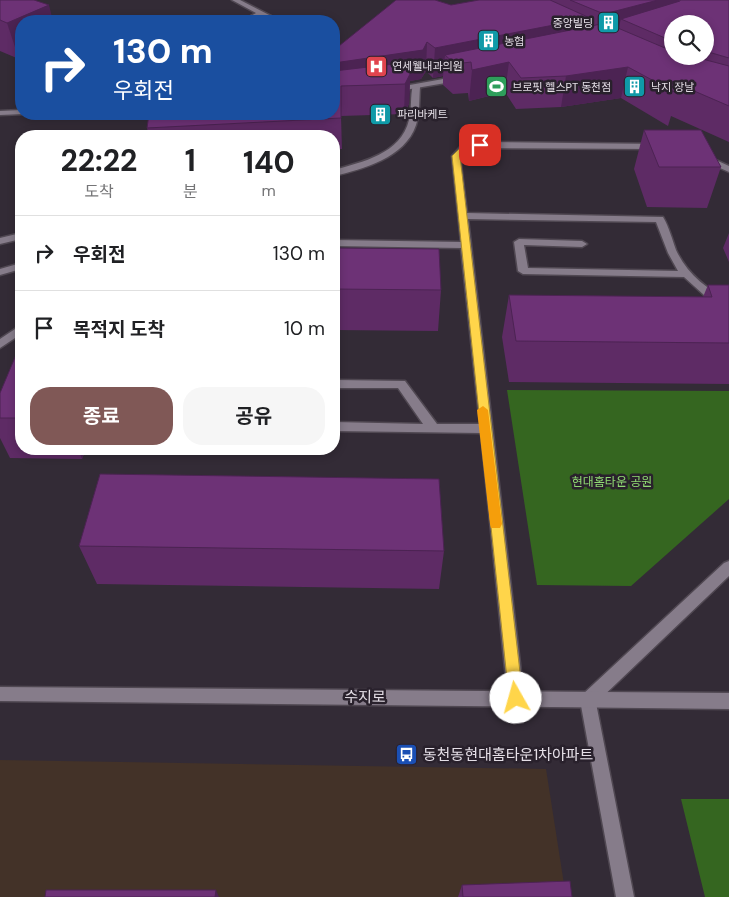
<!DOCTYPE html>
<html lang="ko">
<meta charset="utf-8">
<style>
:root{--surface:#fff;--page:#f6f6f6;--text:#202124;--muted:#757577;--line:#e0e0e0;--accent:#805856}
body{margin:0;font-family:"DM Sans","Noto Sans KR",sans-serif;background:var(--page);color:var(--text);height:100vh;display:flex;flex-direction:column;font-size:19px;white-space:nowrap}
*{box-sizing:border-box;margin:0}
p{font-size:16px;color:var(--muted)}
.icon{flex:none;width:28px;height:28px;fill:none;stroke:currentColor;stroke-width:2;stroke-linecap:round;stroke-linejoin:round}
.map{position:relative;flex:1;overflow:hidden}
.sheet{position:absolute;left:15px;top:130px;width:325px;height:325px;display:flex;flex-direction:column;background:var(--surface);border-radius:20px;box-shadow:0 2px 8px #0003}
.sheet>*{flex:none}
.guide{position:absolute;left:15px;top:15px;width:325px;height:105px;border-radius:20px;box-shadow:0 2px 8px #0003;background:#1a4fa0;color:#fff;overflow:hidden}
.fabs{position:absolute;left:664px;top:15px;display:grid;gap:10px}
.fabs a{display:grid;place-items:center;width:50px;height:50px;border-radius:50%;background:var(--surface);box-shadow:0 2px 8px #0003;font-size:25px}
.pin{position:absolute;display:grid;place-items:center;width:42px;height:42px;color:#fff;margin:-21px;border-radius:10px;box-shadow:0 2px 8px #0006}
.me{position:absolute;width:55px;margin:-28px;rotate:353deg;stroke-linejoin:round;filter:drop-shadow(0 0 4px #0008)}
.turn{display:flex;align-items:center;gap:18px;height:105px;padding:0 15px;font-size:22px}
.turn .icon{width:65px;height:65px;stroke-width:2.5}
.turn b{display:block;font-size:35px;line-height:42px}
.eta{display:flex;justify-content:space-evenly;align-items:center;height:85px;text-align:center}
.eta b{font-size:30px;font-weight:700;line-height:35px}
.cta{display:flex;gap:10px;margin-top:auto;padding:10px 15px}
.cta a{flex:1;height:58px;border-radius:20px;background:var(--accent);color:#fff;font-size:20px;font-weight:700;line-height:58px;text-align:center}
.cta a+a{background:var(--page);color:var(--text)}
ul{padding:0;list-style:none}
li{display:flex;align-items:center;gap:15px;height:75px;padding:0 15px;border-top:1px solid var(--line)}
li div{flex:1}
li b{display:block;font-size:19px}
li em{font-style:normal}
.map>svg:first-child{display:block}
.industrial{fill:#433228}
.green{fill:#356620}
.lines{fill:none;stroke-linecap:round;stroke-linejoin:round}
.service-casing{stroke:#504852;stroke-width:3}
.minor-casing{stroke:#504852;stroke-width:3}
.tertiary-casing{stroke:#504852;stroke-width:3}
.secondary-casing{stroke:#504852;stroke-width:3}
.service{fill:#867c8a;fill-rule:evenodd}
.minor{fill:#867c8a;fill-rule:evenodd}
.tertiary{fill:#867c8a;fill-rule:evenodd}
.secondary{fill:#867c8a;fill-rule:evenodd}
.wall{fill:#5e2b65;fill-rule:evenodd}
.shaded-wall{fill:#4c2353}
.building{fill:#6d3276;stroke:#4c2353}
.route{fill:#ffd54a;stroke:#a68a30}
.slow{fill:#f59e0b}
.labels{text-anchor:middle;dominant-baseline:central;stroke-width:5;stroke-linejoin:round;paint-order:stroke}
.far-poi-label{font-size:11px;fill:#e5dfe7;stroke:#29212c;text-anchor:start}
.park-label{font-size:12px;fill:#90da73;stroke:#29212c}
.near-street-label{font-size:15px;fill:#e5dfe7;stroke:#29212c}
.near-poi-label{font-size:15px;fill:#e5dfe7;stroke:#29212c;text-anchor:start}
</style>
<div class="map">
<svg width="729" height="897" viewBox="0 0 729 897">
<rect width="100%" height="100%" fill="#332b36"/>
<path class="industrial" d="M0 760 546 769 566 897H0Z"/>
<path class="green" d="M507 390 729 391V499L631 586 537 585Z
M681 799H729V897H705Z"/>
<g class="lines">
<defs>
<path id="service" d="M232 0H240L281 21H273L262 16 250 21H242L256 13Z
M480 142 660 144 661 146 657 149 480 148 467 150 460 157 467 213 663 217C669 227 672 239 676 250 687 274 707 289 729 301V309L704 295 684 277 523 274 518 271 514 242 519 239 582 241 587 244 582 247 524 245 528 268 678 271 668 253 656 222 468 219 524 698 522 703 516 705 510 703 508 698 481 433 334 431V422L423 424 398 388H336L334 387V381L336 380 405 381 437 424H480L461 248 334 246V240L461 242 452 156 461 146Z
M705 155 729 166V172L702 160 701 158Z
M21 325V334L0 348V339Z"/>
<path id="minor" d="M413 85 420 87C419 100 420 113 416 125 405 158 363 169 334 176V170C362 162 401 154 409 120 412 109 410 96 413 85Z
M21 233V239L0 244V238Z
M21 263V269L0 275V269Z
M729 561V576L596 703 634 897H616L580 700 582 695 724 563Z"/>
<path id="tertiary" d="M460 76 464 78 463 80 393 92 389 90 393 88Z
M21 110V114H24L0 115V111Z"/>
<path id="secondary" d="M0 687 729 693V709L0 701Z"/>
</defs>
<use href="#service" class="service-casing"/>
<use href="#minor" class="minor-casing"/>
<use href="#tertiary" class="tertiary-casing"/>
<use href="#secondary" class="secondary-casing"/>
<use href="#service" class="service"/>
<use href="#minor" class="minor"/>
<use href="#tertiary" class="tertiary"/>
<use href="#secondary" class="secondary"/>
</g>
<path class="wall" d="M0 0 21 21V58L19 59 0 51Z
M479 0H729V142L671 116 668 126 621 98 561 107 516 109 505 92 469 101 468 93 453 94 443 85V76L433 78 426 71 421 79 410 81 409 104 404 114 341 116 342 149H334V136H149L147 128 334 114V50ZM672 24H705V56H672Z
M644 130 721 167 707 208 647 207 634 169Z
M729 233V262L723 248Z
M334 248 441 290 438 331 334 330Z
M708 285H729V384L509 382 502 337 509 295 703 297Z
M0 418H21V449H86L82 459 10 458 0 438Z
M79 546 444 551 439 589 97 584Z
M462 885 572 897H458Z"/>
<path class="shaded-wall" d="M658 0H679L673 22 621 19 616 38 598 43 604 14Z
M49 5 53 21H21V58L19 59 7 23Z
M590 18 585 46 509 62 505 92 469 101 472 70 471 62 445 55 443 76 433 78 435 48Z
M427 42 426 71 421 79 410 81 409 104 404 114 405 84 341 86 342 149 341 92 334 93V63Z
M628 67 621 98 561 107 566 76Z
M78 449H86L82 459Z
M216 890 219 897H215Z"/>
<path class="building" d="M0 0H34L49 5 7 23 0 20Z
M396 0H435L451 5 479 0H550L590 18 435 48 427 42 423 50 334 63V50Z
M570 0H658L604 14Z
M680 0H729V58L705 51V24H672V41L621 19 680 1Z
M606 23 672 51V56H691L729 66V106L671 81 678 94 628 67 566 76 521 78 509 62 472 70 471 62 455 64 445 55Z
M411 62 410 74 405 84 341 86V118L147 128 149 114H334V71Z
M644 130H701L721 167H659Z
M334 248 439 249 441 290 334 289Z
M708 285H729V343L516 341 509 295 712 297Z
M21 343V418H0V393Z
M100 474 439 479 444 551 79 546Z
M570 881 572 897H463L462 885Z
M46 890H216L215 897H45Z"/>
<path class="route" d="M480 143H483V147L467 150 460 156 523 698 521 703 516 705 511 703 509 698 452 156 462 146Z"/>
<path class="slow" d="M483 406 488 410 502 524 500 528H491L490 524 477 410Z"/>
<defs>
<symbol id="building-square" viewBox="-11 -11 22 22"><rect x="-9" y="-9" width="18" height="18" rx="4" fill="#0f9aa8" stroke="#29212c"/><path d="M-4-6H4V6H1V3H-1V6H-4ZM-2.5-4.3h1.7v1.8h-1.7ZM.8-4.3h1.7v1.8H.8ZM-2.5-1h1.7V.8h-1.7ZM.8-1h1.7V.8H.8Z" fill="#fff"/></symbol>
<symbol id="hospital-square" viewBox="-11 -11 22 22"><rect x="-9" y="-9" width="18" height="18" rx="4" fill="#e0444e" stroke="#29212c"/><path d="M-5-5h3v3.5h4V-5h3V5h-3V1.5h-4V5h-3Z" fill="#fff"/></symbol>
<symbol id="stadium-square" viewBox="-11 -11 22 22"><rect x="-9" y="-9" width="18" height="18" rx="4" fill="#2e9e5b" stroke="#29212c"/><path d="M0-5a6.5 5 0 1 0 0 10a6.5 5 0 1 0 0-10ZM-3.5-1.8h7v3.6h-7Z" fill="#fff"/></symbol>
<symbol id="bus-square" viewBox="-11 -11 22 22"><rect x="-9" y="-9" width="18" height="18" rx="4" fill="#1a4fb4" stroke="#29212c"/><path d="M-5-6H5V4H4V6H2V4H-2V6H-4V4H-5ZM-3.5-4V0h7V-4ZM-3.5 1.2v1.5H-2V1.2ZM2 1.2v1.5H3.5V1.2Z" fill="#fff"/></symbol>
</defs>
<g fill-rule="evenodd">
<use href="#building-square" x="596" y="10" width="25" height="25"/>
<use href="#building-square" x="476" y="28" width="25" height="25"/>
<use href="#hospital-square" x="364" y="54" width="25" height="25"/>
<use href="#stadium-square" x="484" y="74" width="25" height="25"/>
<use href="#building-square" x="622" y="74" width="25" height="25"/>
<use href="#building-square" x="368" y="102" width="25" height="25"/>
<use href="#bus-square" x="394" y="742" width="25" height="25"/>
</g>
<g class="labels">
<g class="far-poi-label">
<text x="593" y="23" text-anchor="end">중앙빌딩</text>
<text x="504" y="41">농협</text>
<text x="392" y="66">연세웰내과의원</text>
<text x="512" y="87">브로핏 헬스PT 동천점</text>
<text x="651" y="87">낙지 장날</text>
<text x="397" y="114">파리바케트</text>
</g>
<g class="park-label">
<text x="612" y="482">현대홈타운 공원</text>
</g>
<g class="near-street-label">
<text transform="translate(365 697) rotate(1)">수지로</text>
</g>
<g class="near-poi-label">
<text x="423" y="755">동천동현대홈타운1차아파트</text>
</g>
</g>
</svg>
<div class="fabs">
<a><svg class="icon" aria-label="search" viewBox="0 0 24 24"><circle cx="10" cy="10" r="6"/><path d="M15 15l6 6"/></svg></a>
</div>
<div class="pin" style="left:480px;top:145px;background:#d93025"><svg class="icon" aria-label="arrive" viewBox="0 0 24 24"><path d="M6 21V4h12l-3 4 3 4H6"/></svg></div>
<svg class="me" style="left:516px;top:698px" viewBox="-20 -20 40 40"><circle r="19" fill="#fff"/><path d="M0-13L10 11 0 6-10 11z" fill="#ffd54a"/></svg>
<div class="guide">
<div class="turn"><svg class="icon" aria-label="right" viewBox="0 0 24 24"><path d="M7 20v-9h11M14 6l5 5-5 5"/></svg><div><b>130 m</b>우회전</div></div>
</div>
<section class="sheet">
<div class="eta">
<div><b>22:22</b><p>도착</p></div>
<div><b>1</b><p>분</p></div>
<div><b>140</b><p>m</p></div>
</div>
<ul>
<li><svg class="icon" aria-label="right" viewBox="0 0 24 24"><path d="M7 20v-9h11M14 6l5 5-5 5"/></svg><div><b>우회전</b></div><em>130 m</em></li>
<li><svg class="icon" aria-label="arrive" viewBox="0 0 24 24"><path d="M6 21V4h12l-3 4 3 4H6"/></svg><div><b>목적지 도착</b></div><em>10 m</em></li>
</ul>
<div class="cta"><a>종료</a><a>공유</a></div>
</section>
</div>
